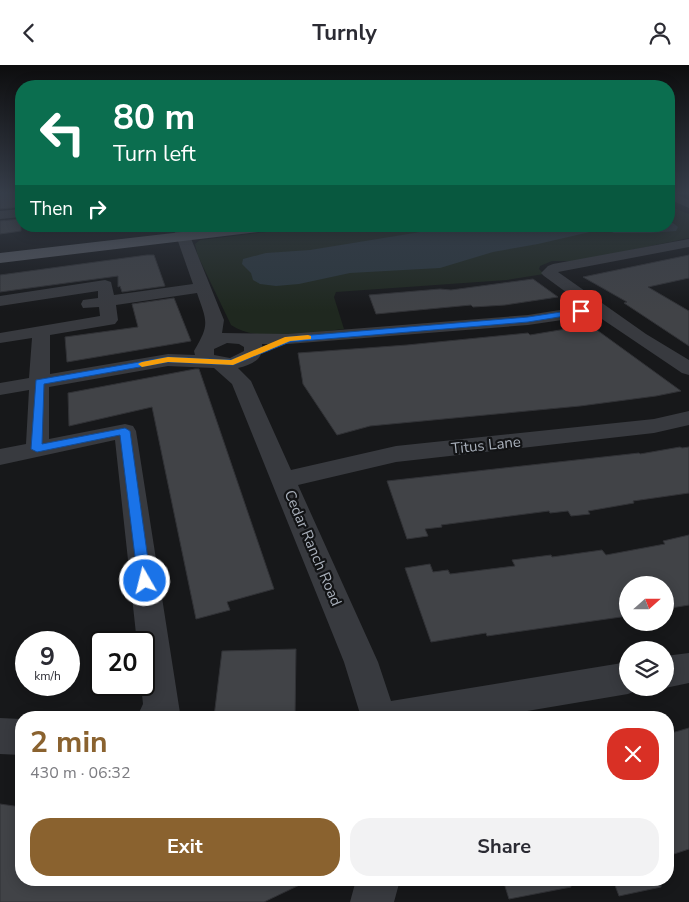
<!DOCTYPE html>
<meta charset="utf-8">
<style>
:root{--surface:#fff;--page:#f2f2f3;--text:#2b2b33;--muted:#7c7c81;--accent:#8a622f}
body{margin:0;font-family:"Nunito Sans",sans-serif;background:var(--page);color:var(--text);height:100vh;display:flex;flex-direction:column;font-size:19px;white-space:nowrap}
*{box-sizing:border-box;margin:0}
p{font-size:16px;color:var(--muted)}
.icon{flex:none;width:28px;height:28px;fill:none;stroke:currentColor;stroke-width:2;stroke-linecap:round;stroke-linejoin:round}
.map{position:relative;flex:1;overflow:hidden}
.panel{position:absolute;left:15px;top:646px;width:659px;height:175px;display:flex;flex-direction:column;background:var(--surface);border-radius:20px;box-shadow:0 2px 12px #0003}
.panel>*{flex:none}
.banner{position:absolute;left:15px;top:15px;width:660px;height:152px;border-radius:20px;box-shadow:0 2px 12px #0003;background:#0b6e4f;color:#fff;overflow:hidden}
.needle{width:32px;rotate:69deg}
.buttons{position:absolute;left:619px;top:511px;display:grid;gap:10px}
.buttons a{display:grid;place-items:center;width:55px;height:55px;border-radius:50%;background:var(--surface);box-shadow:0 2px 12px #0003;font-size:25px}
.speed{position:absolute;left:15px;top:566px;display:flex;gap:10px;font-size:25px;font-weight:700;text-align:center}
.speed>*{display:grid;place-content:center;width:65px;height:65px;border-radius:50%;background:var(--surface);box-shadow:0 2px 12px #0003;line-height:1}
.speed small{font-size:12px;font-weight:400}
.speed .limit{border:2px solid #111;border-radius:8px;background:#fff;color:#111}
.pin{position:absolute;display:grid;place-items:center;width:42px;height:42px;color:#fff;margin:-21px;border-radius:10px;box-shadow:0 2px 8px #0006}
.me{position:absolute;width:55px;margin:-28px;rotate:352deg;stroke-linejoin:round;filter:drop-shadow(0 0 4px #0008)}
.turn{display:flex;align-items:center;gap:18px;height:105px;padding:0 15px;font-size:22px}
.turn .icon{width:65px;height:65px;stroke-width:2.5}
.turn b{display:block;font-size:35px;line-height:42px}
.then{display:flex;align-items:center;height:48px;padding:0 15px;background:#0003;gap:10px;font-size:19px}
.round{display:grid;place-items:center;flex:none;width:52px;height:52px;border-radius:20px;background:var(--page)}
.summary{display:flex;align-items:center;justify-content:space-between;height:85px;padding:0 15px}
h1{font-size:30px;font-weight:700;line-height:38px;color:var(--accent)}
.button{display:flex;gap:10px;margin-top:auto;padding:10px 15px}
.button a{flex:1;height:58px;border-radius:20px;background:var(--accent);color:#fff;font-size:20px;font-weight:700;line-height:58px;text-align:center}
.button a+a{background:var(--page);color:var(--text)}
header{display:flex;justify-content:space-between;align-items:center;height:65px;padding:0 15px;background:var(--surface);font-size:22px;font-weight:700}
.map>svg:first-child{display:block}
.green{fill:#1f281f}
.water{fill:#2c383f}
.building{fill:#414347;stroke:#313236}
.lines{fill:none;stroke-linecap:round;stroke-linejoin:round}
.minor{fill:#383a3f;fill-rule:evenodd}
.major{fill:#54575e;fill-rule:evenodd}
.route{fill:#1a73e8;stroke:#114b97}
.slow{fill:#f59e0b}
.labels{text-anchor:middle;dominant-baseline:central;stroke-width:4.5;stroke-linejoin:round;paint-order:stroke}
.street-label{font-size:15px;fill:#a9b0bb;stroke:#121315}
</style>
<header><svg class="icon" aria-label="back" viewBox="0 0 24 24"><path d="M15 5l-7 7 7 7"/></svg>Turnly<svg class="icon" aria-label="person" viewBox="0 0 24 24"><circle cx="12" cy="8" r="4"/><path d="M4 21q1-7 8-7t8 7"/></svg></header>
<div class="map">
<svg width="689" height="837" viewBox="0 0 689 837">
<rect width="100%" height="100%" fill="#17181a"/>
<path class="green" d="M669 141 689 149V173L579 196H552L540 201 539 204 544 209 507 215 336 227 334 232 344 264C312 267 259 279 231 260L198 191 195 179 200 175 317 161H669Z"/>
<path class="water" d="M669 155 678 162 676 166 650 168H614L603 164 538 179 493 187 440 203 350 208 299 219 276 221 260 219 253 215 251 208 242 199 243 194 266 188 310 185 451 162 669 161Z"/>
<path class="building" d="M0 129H21V142L0 144Z
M21 154V166L0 169V156Z
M147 190H154L165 221 122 227 120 221 118 222V211L0 227V210Z
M689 190V213L648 222 689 246V281L624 238 627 237 583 212Z
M533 214 558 232 505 240 473 242 471 240 376 249 369 230 440 224 451 225Z
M174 233 191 276 67 297 65 272 138 262 132 239Z
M590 260 681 326 656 331 580 341 370 361 337 370 303 319 298 288 407 280 528 268 530 270Z
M195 304H199L274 524 227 537 230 545 196 554 152 342 69 361 68 328Z
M680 382 682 383 689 382V428L633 436 634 438 588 446 590 449 571 451 568 446 550 448 549 446 441 460 442 462 425 464 428 471 407 474 387 416 639 388 640 389Z
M689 470V540L665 544V520H628V551L487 571 486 568 431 577 405 503 430 499 433 507 448 505 450 509 515 501 512 495 551 490 552 492 602 485 606 490 665 479 663 476Z
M296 584 295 652H214L222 586Z
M689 663V784L668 791V669Z
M0 739 21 742V815H310L264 837H0Z
M503 815H570L571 822 509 834Z
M613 815H661V822L619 831Z"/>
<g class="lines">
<path class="minor" d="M669 129H676L689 135V143L669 134Z
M21 144V152L0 154V146Z
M186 161 224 255 222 268 288 269 528 250 585 241 544 211 541 208 548 201 553 199 689 174V182L558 207 646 269 689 295V310L682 308 596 250 528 260 288 279H262C264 295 251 300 238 303L251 316 291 405 396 381 654 354 689 346V360L654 368 396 397 298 420 378 597 391 636 628 597V622H641L640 624 628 629 492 652H361L344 597 232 319 214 303 168 301 49 322V374L125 359 133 361 136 366 180 648 178 652H137L143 639 141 620H144V578H137L115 375 0 400V384L26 379 29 325 0 330V318L29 313 32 273 0 278V268L100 251 99 242 83 243 81 239 83 235 98 233V226L0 241V231L105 215 111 217 114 230 193 219 173 162ZM197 228C207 257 210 259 194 286L195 290 168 289 50 309V270L115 259 118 255 116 240ZM227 278 239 279 244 282V286L230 293 214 290V284Z
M689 588V618L665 623V591Z
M0 653 21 654V690L0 689Z
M356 815H400L394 837H350Z"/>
<path class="major" d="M234 161H281L274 165 0 198V188Z"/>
</g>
<linearGradient id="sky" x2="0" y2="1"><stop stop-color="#0d0d0e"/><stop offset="0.52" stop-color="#363d49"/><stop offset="1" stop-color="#363d49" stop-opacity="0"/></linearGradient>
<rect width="689" height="246" fill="url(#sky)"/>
<path class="route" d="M581 244 585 246 584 248 528 257 290 277 233 300 168 297 44 319 42 379 125 363 130 366 151 516 149 520 145 522 140 520 138 516 120 370 37 387 31 384 36 315 168 292 231 295 288 272 528 252Z"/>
<path class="slow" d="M308 270 311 271V274L290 276 233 300 168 297 142 302 138 299 142 297 168 292 231 295 285 272Z"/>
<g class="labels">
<g class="street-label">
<text transform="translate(486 380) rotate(-6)">Titus Lane</text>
<text transform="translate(313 483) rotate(67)">Cedar Ranch Road</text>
</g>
</g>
</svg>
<div class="buttons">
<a><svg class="needle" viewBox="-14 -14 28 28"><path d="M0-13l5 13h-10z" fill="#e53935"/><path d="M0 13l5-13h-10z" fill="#7c7c81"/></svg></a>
<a><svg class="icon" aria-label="layers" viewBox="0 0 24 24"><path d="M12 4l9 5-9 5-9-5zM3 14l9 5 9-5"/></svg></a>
</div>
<div class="speed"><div>9<small>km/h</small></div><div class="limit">20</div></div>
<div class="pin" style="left:581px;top:246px;background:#d93025"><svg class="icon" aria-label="arrive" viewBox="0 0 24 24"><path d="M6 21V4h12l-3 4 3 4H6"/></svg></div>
<svg class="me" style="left:145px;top:516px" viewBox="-20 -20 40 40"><circle r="17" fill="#1a73e8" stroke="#fff" stroke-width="3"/><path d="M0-11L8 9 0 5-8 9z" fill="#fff"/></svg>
<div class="banner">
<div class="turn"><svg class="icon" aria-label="left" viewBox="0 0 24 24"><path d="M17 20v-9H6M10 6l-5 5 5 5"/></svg><div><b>80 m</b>Turn left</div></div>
<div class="then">Then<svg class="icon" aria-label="right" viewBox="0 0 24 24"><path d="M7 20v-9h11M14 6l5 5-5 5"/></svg></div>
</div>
<section class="panel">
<div class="summary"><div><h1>2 min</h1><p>430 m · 06:32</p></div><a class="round" style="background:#d93025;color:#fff"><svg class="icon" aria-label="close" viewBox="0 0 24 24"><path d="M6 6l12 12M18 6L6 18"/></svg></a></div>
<div class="button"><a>Exit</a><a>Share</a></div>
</section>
</div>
